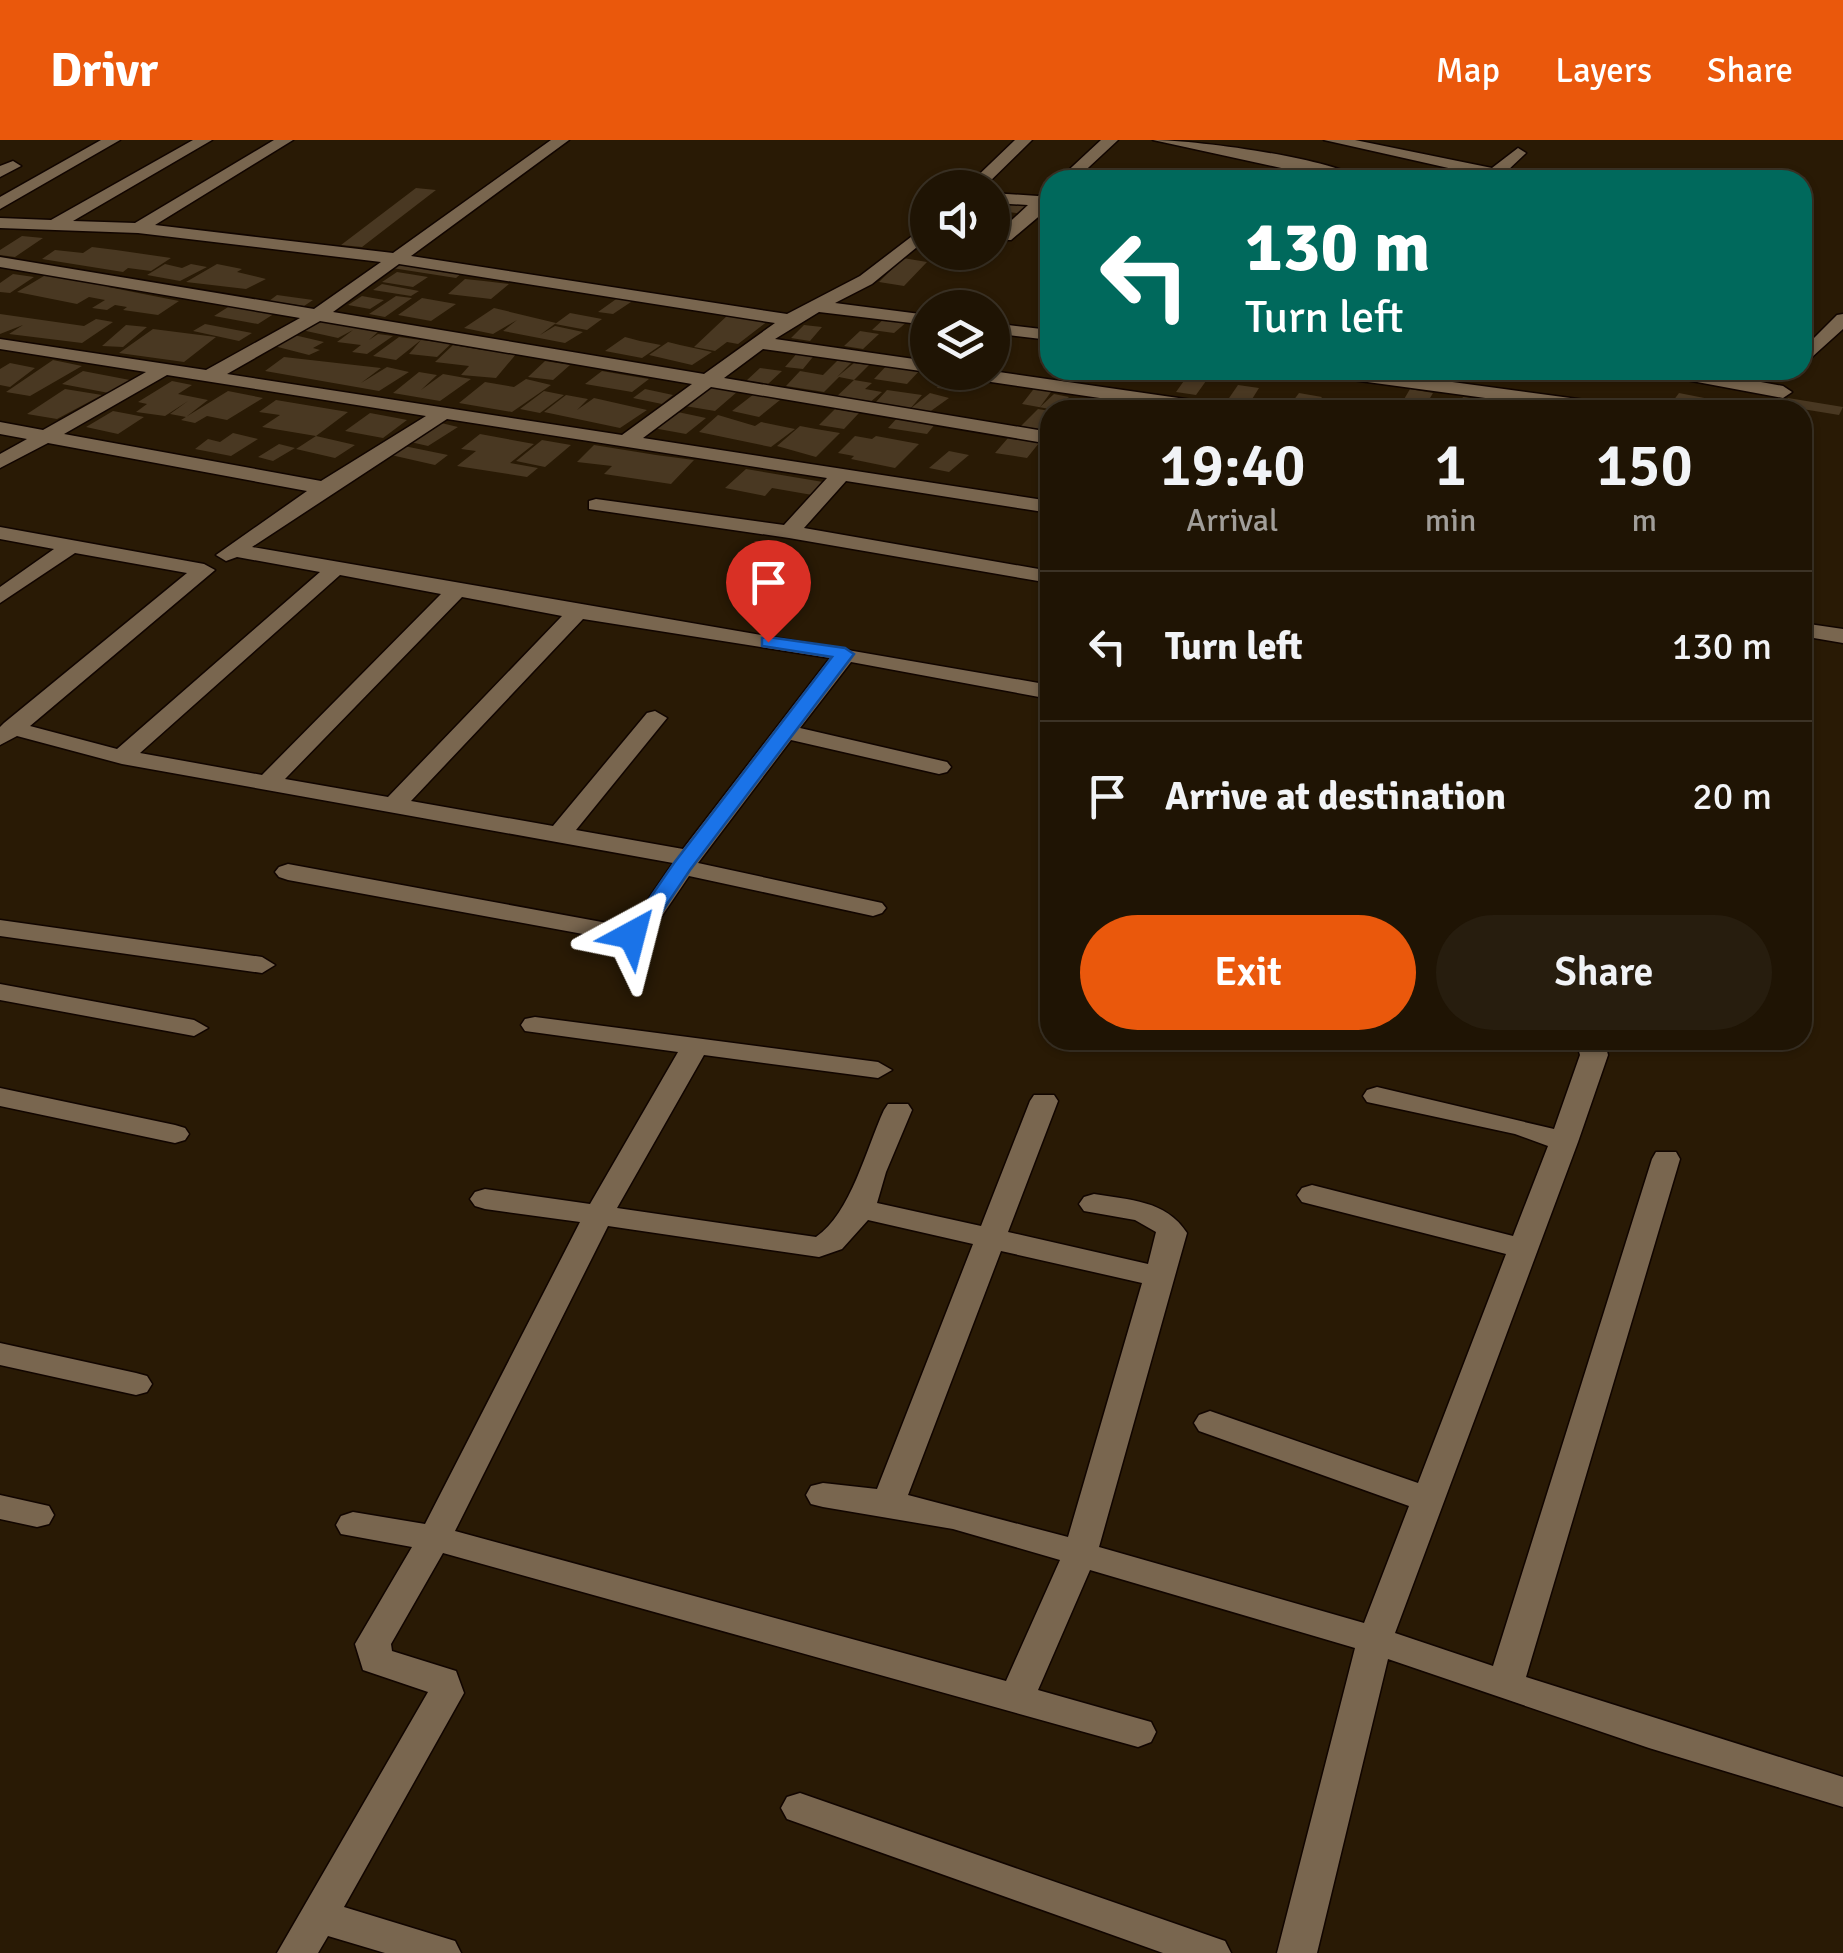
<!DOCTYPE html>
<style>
:root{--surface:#1f1404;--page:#271d0e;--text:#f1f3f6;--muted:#a19e9a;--line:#3c3326;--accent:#ea580c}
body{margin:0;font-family:Signika,sans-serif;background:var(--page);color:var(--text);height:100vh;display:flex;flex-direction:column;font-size:38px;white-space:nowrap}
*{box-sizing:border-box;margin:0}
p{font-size:32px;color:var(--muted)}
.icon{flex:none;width:55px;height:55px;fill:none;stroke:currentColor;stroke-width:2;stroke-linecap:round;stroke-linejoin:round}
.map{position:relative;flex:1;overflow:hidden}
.details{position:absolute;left:1040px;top:260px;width:772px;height:650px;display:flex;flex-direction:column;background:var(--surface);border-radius:30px;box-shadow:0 2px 8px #0004,0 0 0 2px var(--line)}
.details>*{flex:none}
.top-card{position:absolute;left:1040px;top:30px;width:772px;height:210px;border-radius:30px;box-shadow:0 2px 8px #0004,0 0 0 2px var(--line);background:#00695c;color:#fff;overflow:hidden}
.tools{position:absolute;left:910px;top:30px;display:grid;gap:20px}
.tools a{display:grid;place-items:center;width:100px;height:100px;border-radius:50%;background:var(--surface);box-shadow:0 2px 8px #0004,0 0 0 2px var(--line);font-size:50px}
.pin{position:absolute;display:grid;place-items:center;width:85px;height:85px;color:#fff;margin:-102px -42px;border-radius:50% 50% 50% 0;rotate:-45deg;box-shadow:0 0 10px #0007}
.pin .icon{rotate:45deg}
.me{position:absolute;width:110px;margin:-55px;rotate:38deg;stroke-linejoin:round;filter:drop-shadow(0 0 8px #0008)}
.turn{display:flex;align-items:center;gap:35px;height:210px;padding:0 40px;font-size:45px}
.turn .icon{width:130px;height:130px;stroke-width:2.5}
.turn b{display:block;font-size:70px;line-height:85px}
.eta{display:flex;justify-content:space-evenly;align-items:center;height:170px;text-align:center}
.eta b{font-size:60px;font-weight:600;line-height:70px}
.action{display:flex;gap:20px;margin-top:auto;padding:20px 40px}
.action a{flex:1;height:115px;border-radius:60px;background:var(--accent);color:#fff;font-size:40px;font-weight:600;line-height:115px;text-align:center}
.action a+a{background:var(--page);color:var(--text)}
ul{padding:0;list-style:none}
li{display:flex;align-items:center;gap:30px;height:150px;padding:0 40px;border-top:2px solid var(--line)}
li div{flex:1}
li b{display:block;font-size:38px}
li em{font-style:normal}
header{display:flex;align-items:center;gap:60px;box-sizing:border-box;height:140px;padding:0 50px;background:var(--accent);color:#fff}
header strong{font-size:48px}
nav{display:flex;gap:55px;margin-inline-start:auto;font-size:35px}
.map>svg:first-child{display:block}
.building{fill:#493822}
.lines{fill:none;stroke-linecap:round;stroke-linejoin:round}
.minor-casing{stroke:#110500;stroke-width:3}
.minor{fill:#79664f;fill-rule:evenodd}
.route{fill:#1a73e8;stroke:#114b97;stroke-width:2.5}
</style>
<header>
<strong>Drivr</strong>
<nav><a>Map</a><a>Layers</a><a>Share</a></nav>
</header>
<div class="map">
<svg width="1843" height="1813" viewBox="0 0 1843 1813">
<rect width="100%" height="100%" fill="#291a05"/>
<path class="building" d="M416 48 436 50 362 107 341 105Z
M992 59 1032 63 1023 74 992 70Z
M22 96 43 98 15 117 0 115V110Z
M92 107 116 110 171 118 151 131 128 128 123 132 42 119 55 110 83 113Z
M903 118 927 122 904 146 879 142Z
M401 122 464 131 456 138 392 128Z
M165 124 182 128 191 124 207 127 180 141 147 135Z
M217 124 242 129 237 132 266 139 246 149 186 142Z
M397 132 428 137 413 147 382 142Z
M49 133 116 142 108 147 179 161 158 175 123 170 127 167 115 165 107 170 92 168 105 160 89 157 77 164 17 152Z
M13 134 34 137 10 153 0 152V143Z
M465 139 484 141 509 144 491 159 448 154Z
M382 144 419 151 411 156 373 150Z
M277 155 313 160 304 166 269 161Z
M362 156 384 160 370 169 348 165Z
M396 156 412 158 385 177 369 174Z
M619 157 634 160 613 174 598 172Z
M422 158 456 164 431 181 398 175Z
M236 162 280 170 258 184 214 176Z
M494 168 556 183 540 195 555 186 583 192 565 203 503 191 517 180 493 194 464 188Z
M570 173 602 179 587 190 555 184Z
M0 174 84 186 96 179 113 182 82 203 9 194 23 185 0 194Z
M729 174 768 181 738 204 727 202 715 211 694 207Z
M886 177 908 181 894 193 872 190Z
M316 178 379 191 369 200 378 194 393 196 367 214 352 212 361 205 337 202 353 190 338 198 297 189Z
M205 184 252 193 239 201 193 191Z
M126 185 147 187 123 207 102 206Z
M804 185 822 187 810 201 791 198Z
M153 189 216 197 184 222 119 213Z
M860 191 879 194 863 209 844 206Z
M294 195 324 202 313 208 320 210 309 215 274 206Z
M399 197 421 200 396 220 373 216Z
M625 197 640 201 661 205 642 218 605 211Z
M443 198 455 200 437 217 409 214 421 200 439 202Z
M668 202 680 205 712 212 692 225 649 215Z
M453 205 483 210 517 213 496 238 461 235 469 226 435 222Z
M800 210 817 212 803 229 785 227Z
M284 217 381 228 361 243 387 227 409 232 379 251 265 231Z
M840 218 854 220 837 237 854 223 869 225 854 240 839 237 824 252 786 246 800 231 823 235Z
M53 220 82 226 30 256 6 252Z
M545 221 570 225 553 240 528 237Z
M10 223 35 228 10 247 0 245V229Z
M889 223 922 228 907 244 874 239Z
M760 228 782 231 768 244 746 241Z
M83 231 135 241 114 254 62 244Z
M602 231 625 235 649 239 632 252 585 244Z
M419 232 437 235 421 250 443 234 471 239 440 261 393 253Z
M947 232 965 234 956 250 937 248Z
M1186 238 1206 241 1196 255 1176 252Z
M526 239 551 245 512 272 459 263 485 242 514 247Z
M854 240 872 243 865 249 882 252 868 264 835 258Z
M172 241 192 245 178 254 208 260 186 277 170 274 188 261 165 276 136 272 147 264 138 262Z
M1238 245 1259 248 1249 264 1227 261Z
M1036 246 1054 248 1040 267 1054 254 1069 257 1055 270 1022 264Z
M708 247 737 252 715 271 685 266Z
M65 249 102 255 57 279 27 274Z
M645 249 673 255 662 264 633 258Z
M1410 249 1433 253 1423 270 1400 266Z
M887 250 922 255 910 269 875 263Z
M228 251 263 258 227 280 207 276 195 283 181 280Z
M544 251 564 255 540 273 520 269Z
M930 253 949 258 928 273 910 269Z
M1299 253 1322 257 1312 270 1287 269Z
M1679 253 1755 268V270H1693L1670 265Z
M754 254 780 260 759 277 732 271Z
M566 255 588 259 577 270 594 258 647 270 620 288 544 272Z
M1463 257 1492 261 1522 265 1520 270H1456Z
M1788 258 1843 267 1839 275 1784 266Z
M276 260 348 272 316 296 355 305 335 318 296 309 316 296 262 287 280 275 259 272Z
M835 269 859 273 844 289 819 285Z
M1038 269 1050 271V283L1043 290 1021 286Z
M113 271 129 274 144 277 118 294 86 287Z
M673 271 706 278 686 294 653 288Z
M370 273 397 278 407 280 383 298 345 291Z
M718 275 755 286 761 282 795 289 771 307 699 292Z
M898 277 936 283 927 294 888 288Z
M437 282 458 287 428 306 406 301Z
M800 286 816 289 840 293 816 317 777 306Z
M233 293 258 299 231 316 195 309 208 299 220 302Z
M480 294 534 304 510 323 538 328 527 337 457 326 476 311 461 309Z
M855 296 872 299 876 296 919 304 895 328 851 319 854 316 838 313Z
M1008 298 1039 303 1027 318 995 313Z
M542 300 571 305 545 327 516 321Z
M279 304 295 308 273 321 258 317Z
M594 305 656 315 694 320 671 344 604 334 612 326 577 322Z
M404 306 448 315 435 325 391 315Z
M949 311 969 315 949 332 929 328Z
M746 329 829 343 818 356 772 348 765 356 725 348Z"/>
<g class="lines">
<defs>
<path id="minor" d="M101 0H120L0 69V57Z
M193 0H212L73 81 135 83 274 0H293L155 85 393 113 551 0H569L411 116 787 174 860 136 928 84V98L872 144 835 163 928 175V185L819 172 775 199 928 221V232L763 209 724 238 1050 292V304L711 247 643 298 1050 361V373L846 341 804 388 1050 431V443L789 398 589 369V361L596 359 784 385 827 338 447 279 252 407 1050 545V559L851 522 800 588 947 622 951 627 947 632 939 634 791 600 698 723 882 763 886 768 882 773 873 776 689 736 647 798 632 803 288 740 279 737 275 732 279 727 288 724 629 787 673 723 122 624 17 596 0 605V587L4 583 187 433 75 413 0 463V447L54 409 0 399V387L204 424 215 430 30 586 117 609 320 432 237 417 226 421 216 415 307 351 48 303 0 328V314L27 299 0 294V282L43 290 146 232 0 209V199L206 230 300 178 0 127V117L314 169 381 122 138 93 0 88V78L51 80ZM399 124 775 183 704 234 333 172ZM320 181 692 244 622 295 227 234ZM167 235 426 276 321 341 64 294ZM340 435 441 454 262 635 140 613ZM462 457 562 476 388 657 285 639ZM583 479 830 518 683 709 576 690 667 578 655 571 647 573 553 686 411 661Z
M1015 0H1032L983 48H965Z
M1101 0H1118L1075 40H1058Z
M1153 0C1195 0 1332 18 1363 40H1336Z
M1324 0H1355L1492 28 1518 8 1526 13 1507 31 1537 40H1480L1484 36Z
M13 21 21 26 0 37V26Z
M1050 49V67L1011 100H999V92L1028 65 992 63V53L1038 56Z
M1843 174V189L1802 226V210L1837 175Z
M992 183 1050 190V200L992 193Z
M1314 230H1364L1615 264 1625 270H1573L1323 236Z
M1656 230H1695L1783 246 1792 252 1783 258 1665 236Z
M992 231 1220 264 1230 270H1182L964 238 955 232Z
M1802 483 1843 489V503L1802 496Z
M0 780 262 817 275 825 262 833 0 796Z
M0 844 194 880 208 888 194 896 0 860Z
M535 877 878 922 892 930 878 938 704 915 617 1068 816 1097C851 1073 866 1009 884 970L888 964H908L912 970 886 1032 877 1063 981 1086 1030 961 1034 955H1054L1058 961 1008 1092 1148 1124 1156 1092 1135 1080 1084 1071 1079 1064 1084 1057 1094 1054C1129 1060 1166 1060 1187 1093L1099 1407 1364 1483 1409 1366 1199 1291 1194 1283 1199 1275 1210 1271 1418 1343 1506 1114 1302 1062 1297 1055 1302 1048 1312 1045 1513 1096 1548 1006 1515 994 1367 962 1363 956 1367 950 1377 947 1554 989 1580 915 1576 900H1604L1608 915 1578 1002 1395 1493 1493 1526 1652 1019 1656 1012H1676L1680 1019 1526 1537 1843 1637V1667L1649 1608 1388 1519 1317 1813H1277L1355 1508 1090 1430 1038 1550 1151 1582 1156 1592 1151 1602 1138 1607 443 1413 391 1504 392 1511 456 1531 464 1553 344 1767 455 1801 461 1813H385L328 1796 318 1813H277L428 1552 363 1530 355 1504 412 1407 341 1394 336 1385 341 1376 353 1372 425 1384 580 1082 485 1069 475 1066 470 1059 475 1052 485 1049 590 1064 678 912 525 891 521 885 525 879ZM868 1080 973 1104 877 1349 823 1343 811 1346 806 1355 811 1364 823 1367 953 1389 1060 1420 1006 1541 455 1391 608 1086 819 1117 842 1109ZM1001 1111 1142 1143 1068 1397 908 1355Z
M0 948 175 985 185 988 189 994 185 1000 175 1003 0 966Z
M0 1203 136 1233 147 1236 152 1244 147 1252 136 1255 0 1225Z
M0 1355 49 1366 54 1375 49 1384 37 1387 0 1379Z
M800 1653 1225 1801 1231 1813H1163L787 1679 781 1668 787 1657Z"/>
</defs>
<use href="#minor" class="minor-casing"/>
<use href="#minor" class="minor"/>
</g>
<path class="route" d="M768 497 845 508 854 514 690 730 645 797 624 799 621 795 630 787 674 723 832 517 762 506V498Z"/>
</svg>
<div class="tools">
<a><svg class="icon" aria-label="sound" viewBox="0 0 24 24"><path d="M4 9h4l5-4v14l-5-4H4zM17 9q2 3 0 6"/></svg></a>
<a><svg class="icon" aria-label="layers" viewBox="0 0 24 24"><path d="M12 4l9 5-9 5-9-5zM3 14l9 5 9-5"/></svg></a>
</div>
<div class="pin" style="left:768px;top:502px;background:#d93025"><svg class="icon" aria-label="arrive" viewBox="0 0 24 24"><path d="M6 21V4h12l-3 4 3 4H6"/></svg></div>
<svg class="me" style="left:632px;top:795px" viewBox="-20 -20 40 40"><path d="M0-17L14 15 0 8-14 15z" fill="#1a73e8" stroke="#fff" stroke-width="4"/></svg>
<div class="top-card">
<div class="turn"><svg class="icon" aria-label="left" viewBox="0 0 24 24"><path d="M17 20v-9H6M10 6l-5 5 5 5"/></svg><div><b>130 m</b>Turn left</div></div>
</div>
<section class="details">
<div class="eta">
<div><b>19:40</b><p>Arrival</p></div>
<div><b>1</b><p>min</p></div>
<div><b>150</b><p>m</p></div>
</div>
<ul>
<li><svg class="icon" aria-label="left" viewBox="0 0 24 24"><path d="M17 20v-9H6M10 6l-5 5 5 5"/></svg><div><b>Turn left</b></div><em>130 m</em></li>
<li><svg class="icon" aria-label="arrive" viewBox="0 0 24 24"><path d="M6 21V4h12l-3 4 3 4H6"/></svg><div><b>Arrive at destination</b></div><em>20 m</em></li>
</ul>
<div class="action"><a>Exit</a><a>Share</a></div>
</section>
</div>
